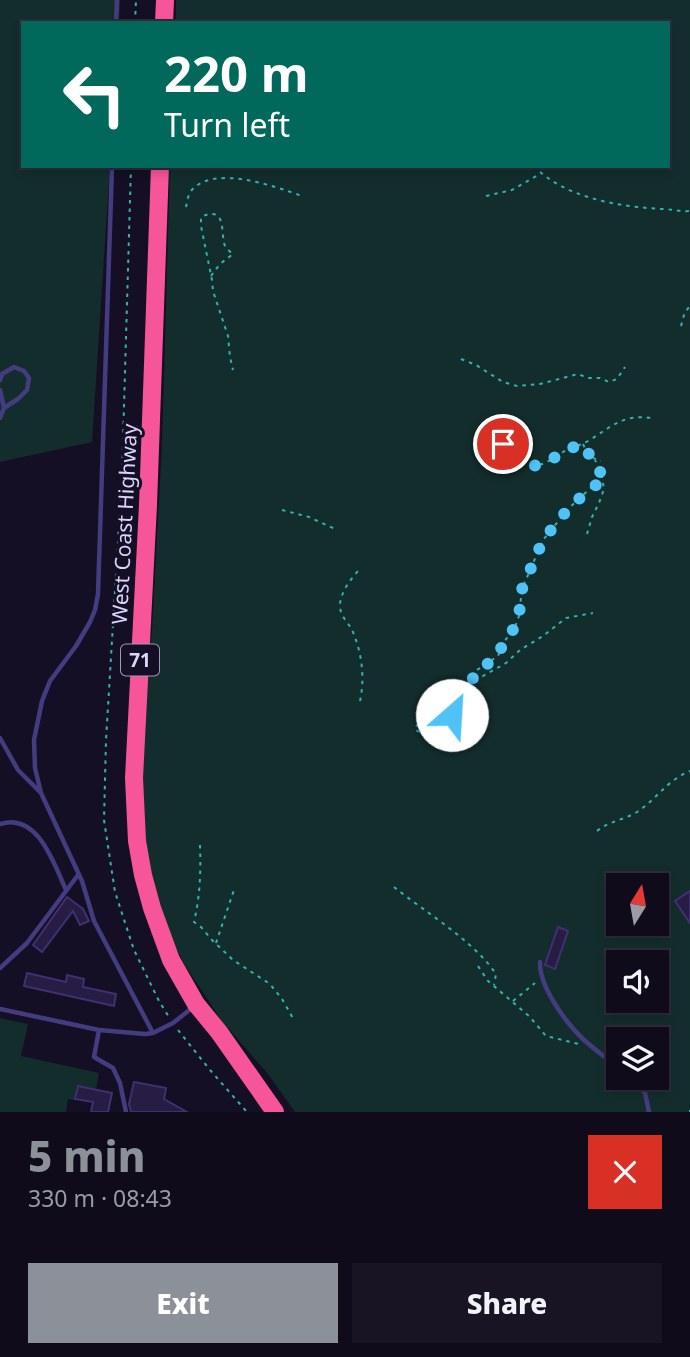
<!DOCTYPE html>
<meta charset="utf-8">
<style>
:root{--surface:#0f0b1b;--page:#181424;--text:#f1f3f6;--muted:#9b9ba3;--line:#2f2b3a;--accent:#8c9099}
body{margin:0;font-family:"Noto Sans",sans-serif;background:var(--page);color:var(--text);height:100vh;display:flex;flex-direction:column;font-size:26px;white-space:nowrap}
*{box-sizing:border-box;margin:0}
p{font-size:23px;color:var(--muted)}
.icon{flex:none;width:38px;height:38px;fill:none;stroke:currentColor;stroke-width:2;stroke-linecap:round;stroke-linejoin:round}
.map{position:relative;height:1112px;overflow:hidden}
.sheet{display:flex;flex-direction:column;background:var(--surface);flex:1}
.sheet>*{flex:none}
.guide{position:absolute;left:21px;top:21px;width:649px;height:147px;border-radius:0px;box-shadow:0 4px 10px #0003,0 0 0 2px var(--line);background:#00695c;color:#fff;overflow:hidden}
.needle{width:46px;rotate:11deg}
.buttons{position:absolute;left:606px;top:873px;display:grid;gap:14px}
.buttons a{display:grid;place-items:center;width:63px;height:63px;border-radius:0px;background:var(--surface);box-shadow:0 4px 10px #0003,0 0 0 2px var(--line);font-size:35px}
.pin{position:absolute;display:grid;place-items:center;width:60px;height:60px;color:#fff;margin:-30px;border:4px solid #fff;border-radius:50%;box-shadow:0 2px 7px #0007}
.me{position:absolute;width:77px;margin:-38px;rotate:26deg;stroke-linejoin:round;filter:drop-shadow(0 0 5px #0008)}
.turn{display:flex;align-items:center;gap:24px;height:147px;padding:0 28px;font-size:32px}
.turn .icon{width:91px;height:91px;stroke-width:2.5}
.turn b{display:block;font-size:49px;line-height:60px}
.round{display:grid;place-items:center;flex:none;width:74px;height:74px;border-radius:0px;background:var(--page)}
.overview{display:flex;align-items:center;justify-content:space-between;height:119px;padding:0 28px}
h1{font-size:42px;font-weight:800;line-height:52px;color:var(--accent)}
.primary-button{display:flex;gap:14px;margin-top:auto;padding:14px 28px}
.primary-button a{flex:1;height:80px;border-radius:0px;background:var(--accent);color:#fff;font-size:28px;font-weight:800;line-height:80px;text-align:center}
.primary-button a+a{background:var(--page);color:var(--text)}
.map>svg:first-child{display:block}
.green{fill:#132d2d;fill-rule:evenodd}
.building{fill:#271c44;stroke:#40306f;stroke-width:2}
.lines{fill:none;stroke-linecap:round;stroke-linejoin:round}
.path{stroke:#35b1b0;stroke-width:2;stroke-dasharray:3.5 5;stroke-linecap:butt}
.lane{stroke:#433d80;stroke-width:4.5}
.highway{stroke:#f75599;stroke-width:18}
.route{stroke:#4fc3f7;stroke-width:12;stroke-dasharray:0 21.6}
.labels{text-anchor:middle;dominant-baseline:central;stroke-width:6;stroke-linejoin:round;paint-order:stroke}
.shield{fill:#140f24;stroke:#9f99bc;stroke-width:2}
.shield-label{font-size:19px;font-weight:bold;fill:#dbd4fd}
.street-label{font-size:21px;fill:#dbd4fd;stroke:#140f24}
</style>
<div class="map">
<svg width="690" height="1112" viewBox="0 0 690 1112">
<rect width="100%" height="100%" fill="#140f24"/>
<path class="green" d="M0 0H120L119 23H23V166H110L92 442 0 462Z
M176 0H690V1112H295L268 1074 221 1020 183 962 168 933 149 871 141 803 144 716 152 629 162 444 170 166H668V23H176ZM618 886H656V924H618ZM618 962H656V1001H618ZM618 1040H656V1078H618Z
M0 1018 28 1024 21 1056 99 1073 96 1089 77 1085 74 1100 68 1099 66 1112H0Z"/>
<path class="building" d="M690 891V923L675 901Z
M67 897 83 909 89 921 80 925 73 911 42 952 33 945Z
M558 927 568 931 555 969 545 965Z
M27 973 66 982 67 975 84 979 83 987 116 994 114 1006 24 986Z
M134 1082 166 1088 164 1099 187 1112H131L129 1104Z
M78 1086 112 1093 108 1112H91L93 1102 75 1099Z"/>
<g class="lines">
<path class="path" d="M135 23 136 0
M131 166 122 475 106 740 104 820 115 892 134 950 159 1001 169 1017
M328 166 334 168
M534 166C564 198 621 207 662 209 672 209 681 212 690 211
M486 196 512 190 540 174
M186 207C187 202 188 195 191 191 213 164 274 186 302 196
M211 276 220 264 233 254C230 252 227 249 225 246 220 235 228 204 201 217V226L212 280 213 291 228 336 230 357 233 370
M681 326 684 315 690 305
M461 359 476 365 503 382 517 386 540 384 578 374 588 378H600L609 382 617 379 625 367
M583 444C587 453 592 459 601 461
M487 445C513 436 519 468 539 465 548 463 556 456 563 452 571 447 580 446 588 441 613 426 622 414 653 418
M282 510 309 517 335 529
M587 534 592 517 599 503 604 489 601 472 595 460
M474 678 483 676 506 663 520 650 543 636 566 618 593 613
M360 701C365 678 362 652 352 630 348 622 340 616 340 606 340 592 352 577 361 568
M424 725 420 732 415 730 417 725H433L450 720 460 692 473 678 477 670 498 656 504 642 515 627 519 616 522 589 543 540 568 509 594 485 603 486
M597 831C609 821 624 820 637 812 657 799 666 781 690 771
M200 845C201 871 200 897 194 922L201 927 212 940 233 960 270 984 282 999 294 1020
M394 887C425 912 474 941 496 974L494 985
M216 943 235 887
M478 966 488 981 529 1016 546 1036 579 1044
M513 1001 535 983
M178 1030 210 1070 247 1112
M689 1111H690"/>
<path class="lane" d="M116 23 117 0
M112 166 98 594 95 610 90 622 76 646 50 681 42 701 34 740 35 768 41 793 82 881 94 921 153 1033
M0 380 2 374 14 367 24 371 29 378 27 390 18 399 4 408 0 418
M0 390 4 408
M0 738 18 770 39 791
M0 824C38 812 54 864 66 890
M540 962C539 986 566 1023 583 1039 594 1049 606 1058 618 1067
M0 968 27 943 78 875
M0 1009 99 1030 145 1034 153 1033 173 1023 192 1008
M99 1030 94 1057 113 1068 120 1083 126 1112
M631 1078 645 1093 649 1112"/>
<path class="highway" d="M164 23 165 0
M160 166 148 505 134 778 137 841 143 875 152 908 171 960 196 1004 219 1032 275 1112"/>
</g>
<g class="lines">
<path class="route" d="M452 715 460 692 473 678 477 670 496 659 504 642 515 627 519 615 522 589 543 540 568 509 594 485 603 486C601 463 591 461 583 444L568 449 546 463 536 466 528 463 503 444"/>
</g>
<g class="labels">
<rect class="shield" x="121" y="644.5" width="38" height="31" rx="5"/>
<g class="shield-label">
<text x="140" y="660">71</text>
</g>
<g class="street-label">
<text transform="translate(124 524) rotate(-87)">West Coast Highway</text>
</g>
</g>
</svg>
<div class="buttons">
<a><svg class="needle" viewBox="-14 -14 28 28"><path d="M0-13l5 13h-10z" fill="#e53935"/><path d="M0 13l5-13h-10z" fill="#9b9ba3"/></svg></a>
<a><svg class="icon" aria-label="sound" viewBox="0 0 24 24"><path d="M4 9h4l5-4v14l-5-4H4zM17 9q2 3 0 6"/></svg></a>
<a><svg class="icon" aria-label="layers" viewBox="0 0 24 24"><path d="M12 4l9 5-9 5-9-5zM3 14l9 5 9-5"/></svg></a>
</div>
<div class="pin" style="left:503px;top:444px;background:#d93025"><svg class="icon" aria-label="arrive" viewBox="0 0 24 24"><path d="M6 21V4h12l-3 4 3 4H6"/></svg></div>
<svg class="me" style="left:452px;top:715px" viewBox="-20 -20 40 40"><circle r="19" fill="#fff"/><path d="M0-13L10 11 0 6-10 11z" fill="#4fc3f7"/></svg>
<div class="guide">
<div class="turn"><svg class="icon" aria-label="left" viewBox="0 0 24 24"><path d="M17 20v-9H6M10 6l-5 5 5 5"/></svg><div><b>220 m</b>Turn left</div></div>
</div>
</div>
<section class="sheet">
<div class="overview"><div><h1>5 min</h1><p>330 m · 08:43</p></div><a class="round" style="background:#d93025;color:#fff"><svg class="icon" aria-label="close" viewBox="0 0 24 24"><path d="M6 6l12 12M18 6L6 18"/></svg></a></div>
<div class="primary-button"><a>Exit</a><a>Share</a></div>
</section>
